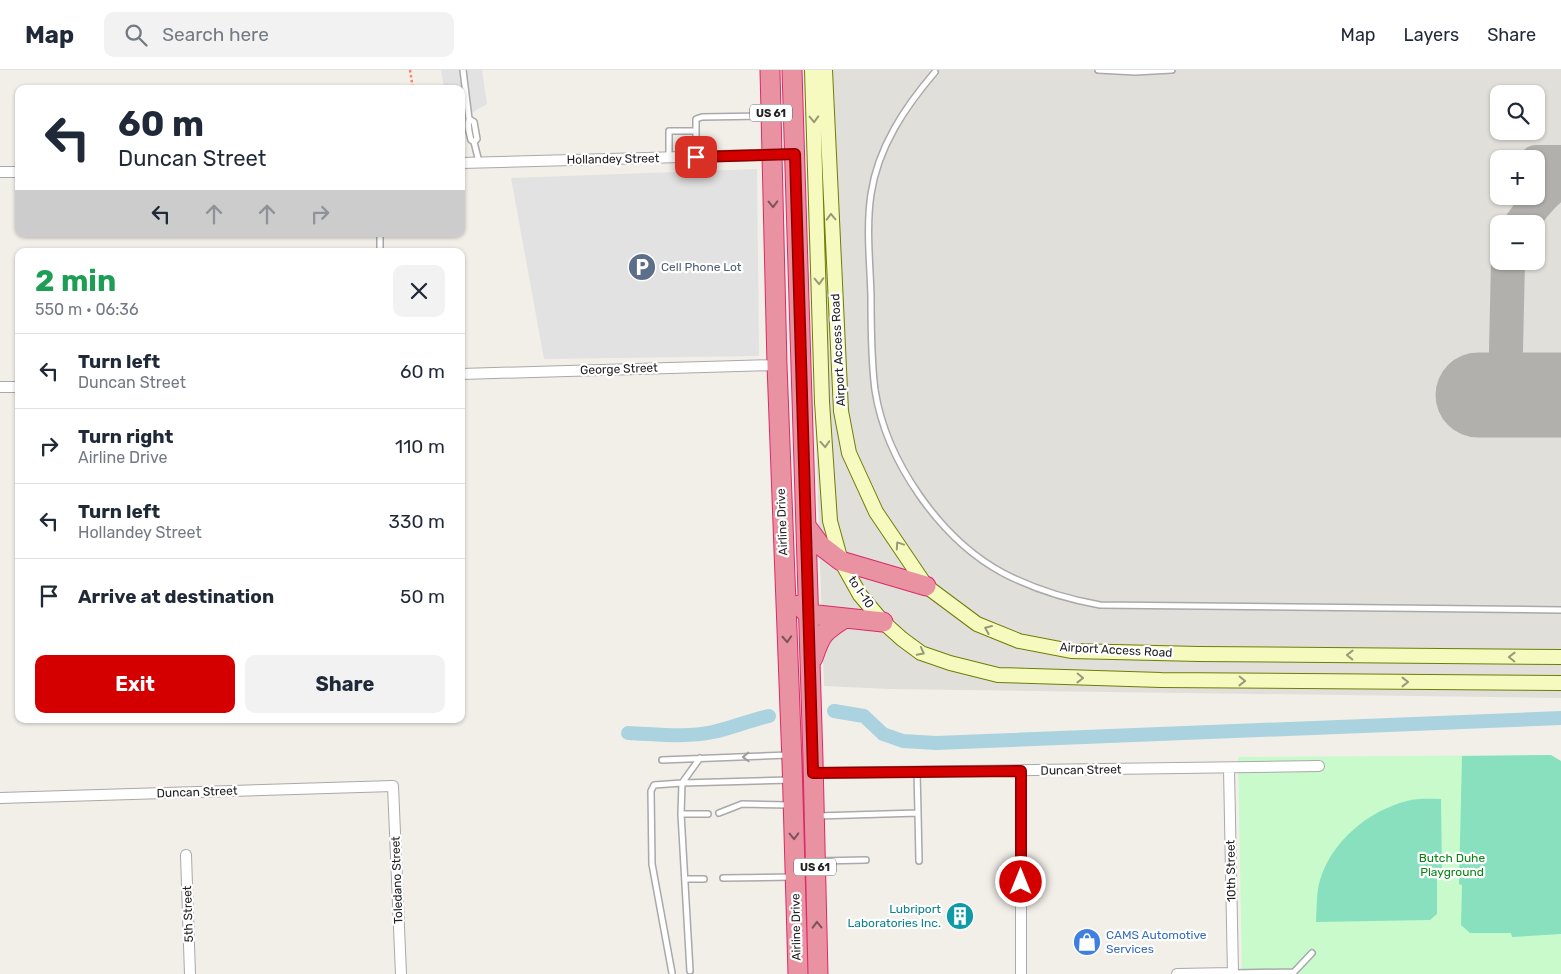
<!DOCTYPE html>
<meta charset="utf-8">
<style>
:root{--surface:#fff;--page:#f2f2f3;--text:#1f2937;--muted:#747a83;--line:#e0e1e3;--accent:#d40000}
body{margin:0;font-family:Rubik,sans-serif;background:var(--page);color:var(--text);height:100vh;display:flex;flex-direction:column;font-size:19px;white-space:nowrap}
*{box-sizing:border-box;margin:0}
p{font-size:16px;color:var(--muted)}
.icon{flex:none;width:28px;height:28px;fill:none;stroke:currentColor;stroke-width:2;stroke-linecap:round;stroke-linejoin:round}
.map{position:relative;flex:1;overflow:hidden}
.drawer{position:absolute;left:15px;top:178px;width:450px;height:475px;display:flex;flex-direction:column;background:var(--surface);border-radius:10px;box-shadow:0 1px 4px #0004}
.drawer>*{flex:none}
.top-card{position:absolute;left:15px;top:15px;width:450px;height:152px;border-radius:10px;box-shadow:0 1px 4px #0004;background:#fff;color:var(--text);overflow:hidden}
.tools{position:absolute;left:1490px;top:15px;display:grid;gap:10px}
.tools a{display:grid;place-items:center;width:55px;height:55px;border-radius:10px;background:var(--surface);box-shadow:0 1px 4px #0004;font-size:25px}
.pin{position:absolute;display:grid;place-items:center;width:42px;height:42px;color:#fff;margin:-21px;border-radius:10px;box-shadow:0 2px 8px #0006}
.me{position:absolute;width:55px;margin:-28px;rotate:0deg;stroke-linejoin:round;filter:drop-shadow(0 0 4px #0008)}
.turn{display:flex;align-items:center;gap:18px;height:105px;padding:0 20px;font-size:22px}
.turn .icon{width:65px;height:65px;stroke-width:2.5}
.turn b{display:block;font-size:35px;line-height:42px}
.lanes{display:flex;align-items:center;height:48px;padding:0 20px;background:#0003;justify-content:center;gap:25px;direction:ltr}
.lanes .off{opacity:.35}
.round{display:grid;place-items:center;flex:none;width:52px;height:52px;border-radius:10px;background:var(--page)}
.headline{display:flex;align-items:center;justify-content:space-between;height:85px;padding:0 20px}
h1{font-size:30px;font-weight:700;line-height:38px;color:#1e9e55}
.button{display:flex;gap:10px;margin-top:auto;padding:10px 20px}
.button a{flex:1;height:58px;border-radius:10px;background:var(--accent);color:#fff;font-size:20px;font-weight:700;line-height:58px;text-align:center}
.button a+a{background:var(--page);color:var(--text)}
ul{padding:0;list-style:none}
li{display:flex;align-items:center;gap:15px;height:75px;padding:0 20px;border-top:1px solid var(--line)}
li div{flex:1}
li b{display:block;font-size:19px}
li em{font-style:normal}
header{display:flex;align-items:center;gap:30px;box-sizing:border-box;height:70px;padding:0 25px;background:var(--surface);border-bottom:1px solid var(--line)}
header strong{font-size:24px}
nav{display:flex;gap:28px;margin-inline-start:auto;font-size:18px}
.search{width:350px;height:45px;background:var(--page);display:flex;align-items:center;gap:12px;box-sizing:border-box;padding:0 18px;border-radius:10px;color:var(--muted);font-size:19px}
.map>svg:first-child{display:block}
.airport{fill:#e1dfda;fill-rule:evenodd}
.park{fill:#c8facc}
.pitch{fill:#88e0be}
.parking{fill:#e2e2e2}
.lines{fill:none;stroke-linecap:round;stroke-linejoin:round}
.canal{stroke:#aad3df;stroke-width:14}
.taxiway{stroke:#b1b0ac;stroke-width:34}
.runway{stroke:#b1b0ac;stroke-width:85}
.lane-casing{stroke:#a9a9a9;stroke-width:8}
.street-casing{stroke:#a9a9a9;stroke-width:12}
.secondary-casing{stroke:#707d05;stroke-width:16}
.highway-casing{stroke:#dc2a67;stroke-width:21}
.path{stroke:#fa8072;stroke-width:2.5;stroke-dasharray:2.5 2.5;stroke-linecap:butt}
.lane{stroke:#fff;stroke-width:5}
.street{stroke:#fff;stroke-width:10}
.secondary{stroke:#f7fabf;stroke-width:14}
.highway{stroke:#e892a2;stroke-width:19}
.oneway{stroke:#979978}
.oneway2{stroke:#7b545c}
.oneway3{stroke:#9c9c9c}
.route-casing{stroke:#8a0000;stroke-width:12}
.route{stroke:#d40000;stroke-width:9}
.labels{text-anchor:middle;dominant-baseline:central;stroke-width:4.5;stroke-linejoin:round;paint-order:stroke}
.shield{fill:#fff;stroke:#646464;stroke-width:1}
.shield-label{font-size:11px;font-weight:bold;fill:#222}
.street-label{font-size:12px;fill:#222;stroke:#fff}
.service-label{font-size:12px;fill:#4e5e75;stroke:#fff;text-anchor:start}
.park-label{font-size:12px;fill:#0c8416;stroke:#fff}
.culture-label{font-size:12px;fill:#0d838f;stroke:#fff;text-anchor:end}
.shop-label{font-size:12px;fill:#366cbe;stroke:#fff;text-anchor:start}
</style>
<header>
<strong>Map</strong>
<div class="search"><svg class="icon" aria-label="search" viewBox="0 0 24 24"><circle cx="10" cy="10" r="6"/><path d="M15 15l6 6"/></svg>Search here</div>
<nav><a>Map</a><a>Layers</a><a>Share</a></nav>
</header>
<div class="map">
<svg width="1561" height="904" viewBox="0 0 1561 904">
<rect width="100%" height="100%" fill="#f2efe9"/>
<path class="airport" d="M804 0H1561V628L888 619 824 616ZM1499 24H1536V61H1499ZM1499 89H1536V126H1499ZM1499 154H1536V191H1499Z"/>
<path class="park" d="M1551 685 1561 691V904H1242L1238 687Z"/>
<path class="pitch" d="M1551 685 1561 691V864L1512 867 1511 863H1470L1461 855 1462 815 1459 814 1462 686Z
M1441 729 1442 803H1437V844L1430 850 1316 852C1317 839 1316 823 1320 810 1332 771 1368 741 1407 731 1418 728 1430 729 1441 729Z"/>
<path class="parking" d="M441 0H482L487 34 461 49V19H444Z
M757 99 759 286 544 289 511 108Z"/>
<g class="lines">
<path class="canal" d="M834 641 864 646 883 664 903 671 936 673 1561 648
M628 663C656 664 685 668 713 662 732 658 750 650 769 646"/>
<path class="taxiway" d="M1536 92H1561
M1521 154C1532 137 1544 122 1561 111
M1505 325 1508 191"/>
<path class="runway" d="M1478 325H1561"/>
<defs>
<path id="lane" d="M463 0 469 49
M1098 0 1135 2 1172 0
M935 2C905 37 878 77 871 124 866 158 870 192 871 226 871 257 871 289 875 320 886 391 940 469 1003 503 1034 519 1066 529 1100 535L1561 540
M474 72 471 70C469 62 467 56 469 49L474 52 477 69 474 72 479 92
M696 87V49L702 47 768 46
M669 88V61H696
M380 164V181
M662 690 789 685
M719 743 742 734 789 735
M918 743 919 791
M681 744H708
M817 746 918 743 917 702
M818 791 866 790
M723 808 793 807
M686 809H704
M690 901 681 744 682 713 790 710
M672 903 652 794 651 721 654 715 682 713 700 688
M1233 903 1294 902 1312 883"/>
<path id="street" d="M461 93 795 84
M0 102H19
M461 304 777 295
M0 317H19
M1229 698 1233 904
M1021 701V904
M813 703 1319 696
M0 728 393 716 401 904
M186 785 190 904
M1177 904 1233 903"/>
<path id="secondary" d="M812 0 822 332 830 451 841 491 860 525 883 552 902 569 921 583 950 593 998 605 1161 610 1561 613
M825 0 841 341 849 383 876 442 926 516 977 554 1019 571 1071 581 1199 584 1561 587"/>
<path id="highway" d="M770 0 777 295 792 692 798 904
M792 0 813 690 818 904
M806 456 820 475 841 491 926 516
M799 535 808 544 883 552
M813 588C821 564 823 562 845 548"/>
</defs>
<use href="#lane" class="lane-casing"/>
<use href="#street" class="street-casing"/>
<use href="#secondary" class="secondary-casing"/>
<use href="#highway" class="highway-casing"/>
<path class="path" d="M410 0 413 19"/>
<use href="#lane" class="lane"/>
<use href="#street" class="street"/>
<use href="#secondary" class="secondary"/>
<use href="#highway" class="highway"/>
</g>
<defs><path id="oneway-chevron" d="M-2-3.5L2.5 0L-2 3.5" fill="none" stroke-width="1.6" stroke-linecap="round" stroke-linejoin="round" transform="scale(1.25)"/></defs>
<g class="oneway">
<use href="#oneway-chevron" transform="translate(814 49) rotate(88)"/>
<use href="#oneway-chevron" transform="translate(831 147) rotate(-92)"/>
<use href="#oneway-chevron" transform="translate(819 211) rotate(88)"/>
<use href="#oneway-chevron" transform="translate(825 374) rotate(86)"/>
<use href="#oneway-chevron" transform="translate(899 475) rotate(-124)"/>
<use href="#oneway-chevron" transform="translate(988 559) rotate(-157)"/>
<use href="#oneway-chevron" transform="translate(921 582) rotate(28)"/>
<use href="#oneway-chevron" transform="translate(1350 585) rotate(-179)"/>
<use href="#oneway-chevron" transform="translate(1512 587) rotate(-179)"/>
<use href="#oneway-chevron" transform="translate(1080 608) rotate(1)"/>
<use href="#oneway-chevron" transform="translate(1242 611) rotate(1)"/>
<use href="#oneway-chevron" transform="translate(1405 612)"/>
</g>
<g class="oneway2">
<use href="#oneway-chevron" transform="translate(773 134) rotate(89)"/>
<use href="#oneway-chevron" transform="translate(787 569) rotate(87)"/>
<use href="#oneway-chevron" transform="translate(794 766) rotate(89)"/>
<use href="#oneway-chevron" transform="translate(817 855) rotate(-91)"/>
</g>
<use class="oneway3" href="#oneway-chevron" transform="translate(746 687) rotate(178)"/>
<g class="lines">
<defs>
<path id="route" d="M696 87 795 84 813 703 1021 701V812"/>
</defs>
<use href="#route" class="route-casing"/>
<use href="#route" class="route"/>
</g>
<defs>
<symbol id="parking-disc" viewBox="-11 -11 22 22"><circle r="9.5" fill="#5c6f8a" stroke="#fff"/><path d="M-3.5-5.5H1a3.5 3.5 0 0 1 0 7H-1V5.5H-3.5ZM-1-3.4V-.6H.8a1.4 1.4 0 0 0 0-2.8Z" fill="#fff"/></symbol>
<symbol id="building-disc" viewBox="-11 -11 22 22"><circle r="9.5" fill="#0f9aa8" stroke="#fff"/><path d="M-4-6H4V6H1V3H-1V6H-4ZM-2.5-4.3h1.7v1.8h-1.7ZM.8-4.3h1.7v1.8H.8ZM-2.5-1h1.7V.8h-1.7ZM.8-1h1.7V.8H.8Z" fill="#fff"/></symbol>
<symbol id="shop-disc" viewBox="-11 -11 22 22"><circle r="9.5" fill="#3f7fe0" stroke="#fff"/><path d="M-5-2.5h2.3a2.7 3.5 0 0 1 5.4 0H5L5.5 6h-11ZM-1.5-2.5h3a1.5 2.3 0 0 0-3 0Z" fill="#fff"/></symbol>
</defs>
<g fill-rule="evenodd">
<use href="#parking-disc" x="626" y="181" width="32" height="32"/>
<use href="#building-disc" x="944" y="830" width="32" height="32"/>
<use href="#shop-disc" x="1071" y="856" width="32" height="32"/>
</g>
<g class="labels">
<g class="shield">
<rect x="750" y="34.5" width="42" height="17" rx="4"/>
<rect x="794" y="788.5" width="42" height="17" rx="4"/>
</g>
<g class="shield-label">
<text x="771" y="43">US 61</text>
<text x="815" y="797">US 61</text>
</g>
<g class="street-label">
<text transform="translate(613 89) rotate(-1)">Hollandey Street</text>
<text transform="translate(838 280) rotate(-93)">Airport Access Road</text>
<text transform="translate(619 299) rotate(-2)">George Street</text>
<text transform="translate(782 452) rotate(-92)">Airline Drive</text>
<text transform="translate(861 522) rotate(56)">to I-10</text>
<text transform="translate(1116 580) rotate(3)">Airport Access Road</text>
<text transform="translate(1081 700) rotate(-1)">Duncan Street</text>
<text transform="translate(197 722) rotate(-2)">Duncan Street</text>
<text transform="translate(1231 801) rotate(-91)">10th Street</text>
<text transform="translate(397 810) rotate(-92)">Toledano Street</text>
<text transform="translate(188 844) rotate(-92)">5th Street</text>
<text transform="translate(796 857) rotate(-91)">Airline Drive</text>
</g>
<g class="service-label">
<text x="661" y="197">Cell Phone Lot</text>
</g>
<g class="park-label">
<text x="1452" y="788">Butch Duhe<tspan x="1452" dy="14">Playground</tspan></text>
</g>
<g class="culture-label">
<text x="941" y="839">Lubriport<tspan x="941" dy="14">Laboratories Inc.</tspan></text>
</g>
<g class="shop-label">
<text x="1106" y="865">CAMS Automotive<tspan x="1106" dy="14">Services</tspan></text>
</g>
</g>
</svg>
<div class="tools">
<a><svg class="icon" aria-label="search" viewBox="0 0 24 24"><circle cx="10" cy="10" r="6"/><path d="M15 15l6 6"/></svg></a>
<a>+</a>
<a>−</a>
</div>
<div class="pin" style="left:696px;top:87px;background:#d93025"><svg class="icon" aria-label="arrive" viewBox="0 0 24 24"><path d="M6 21V4h12l-3 4 3 4H6"/></svg></div>
<svg class="me" style="left:1021px;top:812px" viewBox="-20 -20 40 40"><circle r="17" fill="#d40000" stroke="#fff" stroke-width="3"/><path d="M0-11L8 9 0 5-8 9z" fill="#fff"/></svg>
<div class="top-card">
<div class="turn"><svg class="icon" aria-label="left" viewBox="0 0 24 24"><path d="M17 20v-9H6M10 6l-5 5 5 5"/></svg><div><b>60 m</b>Duncan Street</div></div>
<div class="lanes"><svg class="icon" aria-label="left" viewBox="0 0 24 24"><path d="M17 20v-9H6M10 6l-5 5 5 5"/></svg><svg class="icon off" aria-label="ahead" viewBox="0 0 24 24"><path d="M12 20V5M6 11l6-6 6 6"/></svg><svg class="icon off" aria-label="ahead" viewBox="0 0 24 24"><path d="M12 20V5M6 11l6-6 6 6"/></svg><svg class="icon off" aria-label="right" viewBox="0 0 24 24"><path d="M7 20v-9h11M14 6l5 5-5 5"/></svg></div>
</div>
<section class="drawer">
<div class="headline"><div><h1>2 min</h1><p>550 m · 06:36</p></div><a class="round"><svg class="icon" aria-label="close" viewBox="0 0 24 24"><path d="M6 6l12 12M18 6L6 18"/></svg></a></div>
<ul>
<li><svg class="icon" aria-label="left" viewBox="0 0 24 24"><path d="M17 20v-9H6M10 6l-5 5 5 5"/></svg><div><b>Turn left</b><p>Duncan Street</p></div><em>60 m</em></li>
<li><svg class="icon" aria-label="right" viewBox="0 0 24 24"><path d="M7 20v-9h11M14 6l5 5-5 5"/></svg><div><b>Turn right</b><p>Airline Drive</p></div><em>110 m</em></li>
<li><svg class="icon" aria-label="left" viewBox="0 0 24 24"><path d="M17 20v-9H6M10 6l-5 5 5 5"/></svg><div><b>Turn left</b><p>Hollandey Street</p></div><em>330 m</em></li>
<li><svg class="icon" aria-label="arrive" viewBox="0 0 24 24"><path d="M6 21V4h12l-3 4 3 4H6"/></svg><div><b>Arrive at destination</b></div><em>50 m</em></li>
</ul>
<div class="button"><a>Exit</a><a>Share</a></div>
</section>
</div>
